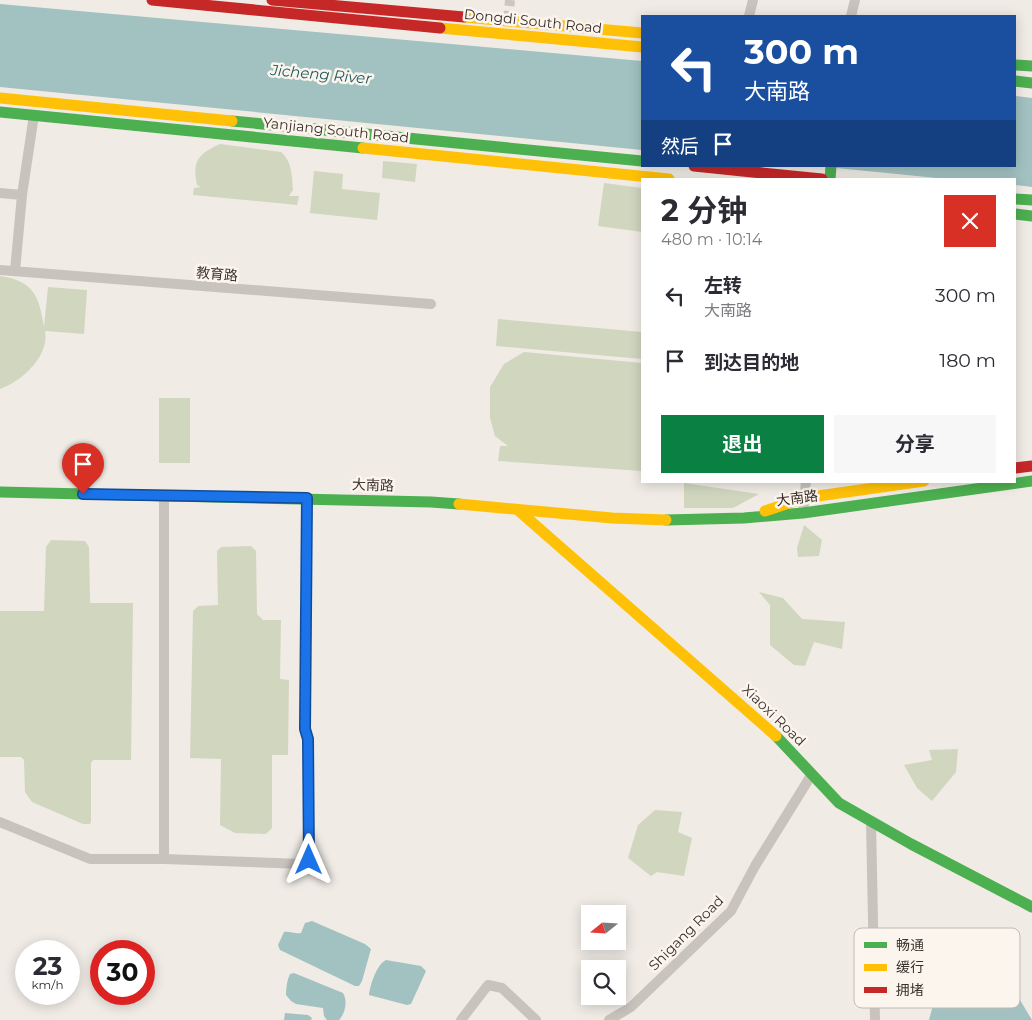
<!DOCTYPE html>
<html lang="zh">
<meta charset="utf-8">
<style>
:root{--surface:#fff;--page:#f7f7f7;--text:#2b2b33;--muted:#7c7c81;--accent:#0b8043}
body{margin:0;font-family:Montserrat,"Noto Sans SC",sans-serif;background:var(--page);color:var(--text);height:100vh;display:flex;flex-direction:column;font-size:19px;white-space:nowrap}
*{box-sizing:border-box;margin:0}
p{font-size:16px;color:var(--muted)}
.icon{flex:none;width:28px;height:28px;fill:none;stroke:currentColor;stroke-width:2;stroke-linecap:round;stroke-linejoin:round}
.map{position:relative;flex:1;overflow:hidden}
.details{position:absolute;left:641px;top:178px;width:375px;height:305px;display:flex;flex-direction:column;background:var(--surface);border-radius:0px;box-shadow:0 2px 12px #0003}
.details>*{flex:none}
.hud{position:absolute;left:641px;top:15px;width:375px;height:152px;border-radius:0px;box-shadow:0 2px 12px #0003;background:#1a4fa0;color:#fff;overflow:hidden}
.needle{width:32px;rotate:252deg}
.fabs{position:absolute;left:581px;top:905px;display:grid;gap:10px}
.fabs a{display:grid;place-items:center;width:45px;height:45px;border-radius:0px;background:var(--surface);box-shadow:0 2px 12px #0003;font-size:25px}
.speed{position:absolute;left:15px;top:940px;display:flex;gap:10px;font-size:25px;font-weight:700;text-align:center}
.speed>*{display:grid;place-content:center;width:65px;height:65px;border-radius:50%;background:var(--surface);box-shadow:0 2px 12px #0003;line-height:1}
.speed small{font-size:12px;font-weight:400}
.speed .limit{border:8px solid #d22;background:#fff;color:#111}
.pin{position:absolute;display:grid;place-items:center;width:42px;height:42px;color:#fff;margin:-51px -21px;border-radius:50% 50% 50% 0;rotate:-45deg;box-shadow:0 0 5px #0007}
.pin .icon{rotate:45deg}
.me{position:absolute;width:55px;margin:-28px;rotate:0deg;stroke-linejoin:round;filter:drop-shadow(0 0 4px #0008)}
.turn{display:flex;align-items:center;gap:18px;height:105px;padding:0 20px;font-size:22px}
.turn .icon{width:65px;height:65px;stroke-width:2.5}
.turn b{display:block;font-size:35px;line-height:42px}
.then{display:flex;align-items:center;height:48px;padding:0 20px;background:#0003;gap:10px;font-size:19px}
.round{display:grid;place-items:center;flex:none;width:52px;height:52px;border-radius:0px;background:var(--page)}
.head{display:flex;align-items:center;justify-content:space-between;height:85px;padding:0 20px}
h1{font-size:30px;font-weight:700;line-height:38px}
.primary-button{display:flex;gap:10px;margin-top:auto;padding:10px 20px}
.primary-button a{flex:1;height:58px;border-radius:0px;background:var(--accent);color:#fff;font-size:20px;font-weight:700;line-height:58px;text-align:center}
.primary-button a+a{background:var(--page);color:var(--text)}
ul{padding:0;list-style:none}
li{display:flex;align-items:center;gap:15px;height:65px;padding:0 20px}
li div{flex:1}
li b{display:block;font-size:19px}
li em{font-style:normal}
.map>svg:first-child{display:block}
.green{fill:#d1d6bf}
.water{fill:#a1c2c1}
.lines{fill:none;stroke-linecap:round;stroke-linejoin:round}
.street-tunnel{stroke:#ccc6c0;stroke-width:10;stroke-dasharray:10 5;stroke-linecap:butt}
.street{stroke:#c9c3be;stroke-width:10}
.fast{stroke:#4caf50;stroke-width:11}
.slow{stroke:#ffc107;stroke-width:11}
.jam{stroke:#c62828;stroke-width:11}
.route-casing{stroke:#114b97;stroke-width:12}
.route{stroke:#1a73e8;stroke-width:9}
.labels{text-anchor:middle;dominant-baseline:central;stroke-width:5;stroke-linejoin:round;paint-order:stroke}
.street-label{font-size:14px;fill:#3b302b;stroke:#fbf5ee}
.water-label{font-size:15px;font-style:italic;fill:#1f5a5e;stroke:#fbf5ee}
.key{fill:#fbf5ee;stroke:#c1bab4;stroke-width:1}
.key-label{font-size:14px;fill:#3b302b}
</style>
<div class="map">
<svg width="1032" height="1020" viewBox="0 0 1032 1020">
<rect width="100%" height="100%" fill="#f0ebe5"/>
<path class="green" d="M220 144 281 152C292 161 292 176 293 190L289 196H299L297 205 193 195 194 188 201 187 197 185C192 161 198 154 220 144Z
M383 161 417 164 415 182 382 178Z
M314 171 343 174 342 189 380 193 377 220 310 213Z
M604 183 642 188V232L598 226Z
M0 276C34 281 39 296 44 327L48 287 87 290 84 334 45 331C50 356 21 382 0 389Z
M498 319 642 332V359L496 346Z
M524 352 642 363V471L498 461 500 446H508L495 436 490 418V387L504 364Z
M159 398H190V463H159Z
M684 483 759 494 733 508H684Z
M804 525 822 540 819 556 798 557 797 548Z
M51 540 85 541 89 547 90 603H133L131 760H93L91 763V822L90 824H83L32 802 25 792 24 760 21 757H0V611H44L46 547Z
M251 546 256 551 257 614 263 620H281L280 679 289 680 288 755H272V828L266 834 235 833 220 825 221 759 190 758 193 611 198 606 218 605 217 551 221 547Z
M759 592 783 598 802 619 845 622 842 649 814 642 805 666 794 665 770 645V605Z
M958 749 956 772 932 801 917 788 904 765 932 760 929 750Z
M655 810 682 812 678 832 692 838 684 876 657 872 651 876 628 858 638 825Z"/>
<path class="water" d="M0 4 642 61V150L0 87Z
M1015 96 1032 98V187L1015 185V179H947L816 166H1015Z
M312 921 365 944 371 949 362 981 359 986H355L280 950 278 945 284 932C290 931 295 934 301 933L305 923Z
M386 960 421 966 426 971 411 1004 407 1005 369 995C370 985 377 964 386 960Z
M294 973 343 993C348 1001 345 1014 339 1020H327L324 1016 323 1008 296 1004 291 1001 286 995C286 988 287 980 290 974Z
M952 986 1020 1000 1032 1020H929L933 1005Z
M285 1013 308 1015 312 1018 311 1020H284Z"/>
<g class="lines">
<path class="street-tunnel" d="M508 21 510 0"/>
<path class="street" d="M749 16 753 0
M851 16 855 0
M0 193 22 195
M0 270 431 304
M15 271 22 195 34 115
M164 496V859
M803 513 806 481
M871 821 875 1020
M0 822 90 859H164L303 864 309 861 308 739 305 729 307 498
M461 1020 488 985 502 988 536 1020
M609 1020 631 1007 731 911 755 866 812 774"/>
<path class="fast" d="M1015 65 1032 66
M1015 81 1032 83
M0 112 363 148
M232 121 642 161
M830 179 831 166
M1015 199 1032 200
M1015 214 1032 216
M0 492 431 502 459 504
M666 520 744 518 803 513 1032 481
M776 736 839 803 911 844 1032 907"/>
<path class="slow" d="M464 17 642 33
M440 28 642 47
M0 98 232 121
M363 148 669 179
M459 504 612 518 666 520
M518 510 776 736
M765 511 804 498 924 481"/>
<path class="jam" d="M152 0 440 28
M272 0 464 17
M694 166 822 179
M1015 468 1032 466"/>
</g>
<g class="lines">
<defs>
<path id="route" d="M83 494 307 498 305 729 308 739 309 860"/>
</defs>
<use href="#route" class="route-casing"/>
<use href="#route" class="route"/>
</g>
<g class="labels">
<g class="street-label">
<text transform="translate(533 21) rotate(6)">Dongdi South Road</text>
<text transform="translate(336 130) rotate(6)">Yanjiang South Road</text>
<text transform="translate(217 274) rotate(5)">教育路</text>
<text transform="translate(373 485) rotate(2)">大南路</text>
<text transform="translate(797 498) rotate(-7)">大南路</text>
<text transform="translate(774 715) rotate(44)">Xiaoxi Road</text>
<text transform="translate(686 933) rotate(-45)">Shigang Road</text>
</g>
<g class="water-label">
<text transform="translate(321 74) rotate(5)">Jicheng River</text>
</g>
</g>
<rect x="854" y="928" width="166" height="80" rx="8" class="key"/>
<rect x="864" y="942" width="23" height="6" fill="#4caf50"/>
<rect x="864" y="964" width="23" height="7" fill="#ffc107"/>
<rect x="864" y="987" width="23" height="6" fill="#c62828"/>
<g class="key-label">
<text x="896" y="950">畅通</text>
<text x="896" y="972">缓行</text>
<text x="896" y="995">拥堵</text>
</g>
</svg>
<div class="fabs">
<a><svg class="needle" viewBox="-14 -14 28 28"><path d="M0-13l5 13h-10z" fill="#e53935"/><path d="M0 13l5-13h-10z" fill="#7c7c81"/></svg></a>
<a><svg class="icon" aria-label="search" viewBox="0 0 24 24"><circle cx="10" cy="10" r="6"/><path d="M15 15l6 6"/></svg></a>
</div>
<div class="speed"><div>23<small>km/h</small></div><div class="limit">30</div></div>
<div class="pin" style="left:83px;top:494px;background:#d93025"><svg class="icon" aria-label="arrive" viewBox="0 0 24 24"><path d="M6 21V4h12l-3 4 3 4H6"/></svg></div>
<svg class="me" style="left:309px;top:860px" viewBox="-20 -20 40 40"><path d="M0-17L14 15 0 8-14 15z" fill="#1a73e8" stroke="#fff" stroke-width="4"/></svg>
<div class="hud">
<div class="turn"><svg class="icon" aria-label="left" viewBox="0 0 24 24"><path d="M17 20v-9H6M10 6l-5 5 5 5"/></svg><div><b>300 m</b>大南路</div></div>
<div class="then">然后<svg class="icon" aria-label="arrive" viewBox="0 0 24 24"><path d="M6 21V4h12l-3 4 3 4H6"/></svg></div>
</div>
<section class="details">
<div class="head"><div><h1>2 分钟</h1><p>480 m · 10:14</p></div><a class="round" style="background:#d93025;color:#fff"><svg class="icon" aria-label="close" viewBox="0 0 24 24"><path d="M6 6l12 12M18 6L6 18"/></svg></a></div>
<ul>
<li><svg class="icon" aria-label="left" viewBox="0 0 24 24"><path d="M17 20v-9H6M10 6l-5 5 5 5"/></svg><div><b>左转</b><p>大南路</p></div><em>300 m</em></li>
<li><svg class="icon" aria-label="arrive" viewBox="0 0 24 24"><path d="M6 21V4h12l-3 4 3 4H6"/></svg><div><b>到达目的地</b></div><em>180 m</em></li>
</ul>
<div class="primary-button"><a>退出</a><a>分享</a></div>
</section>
</div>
